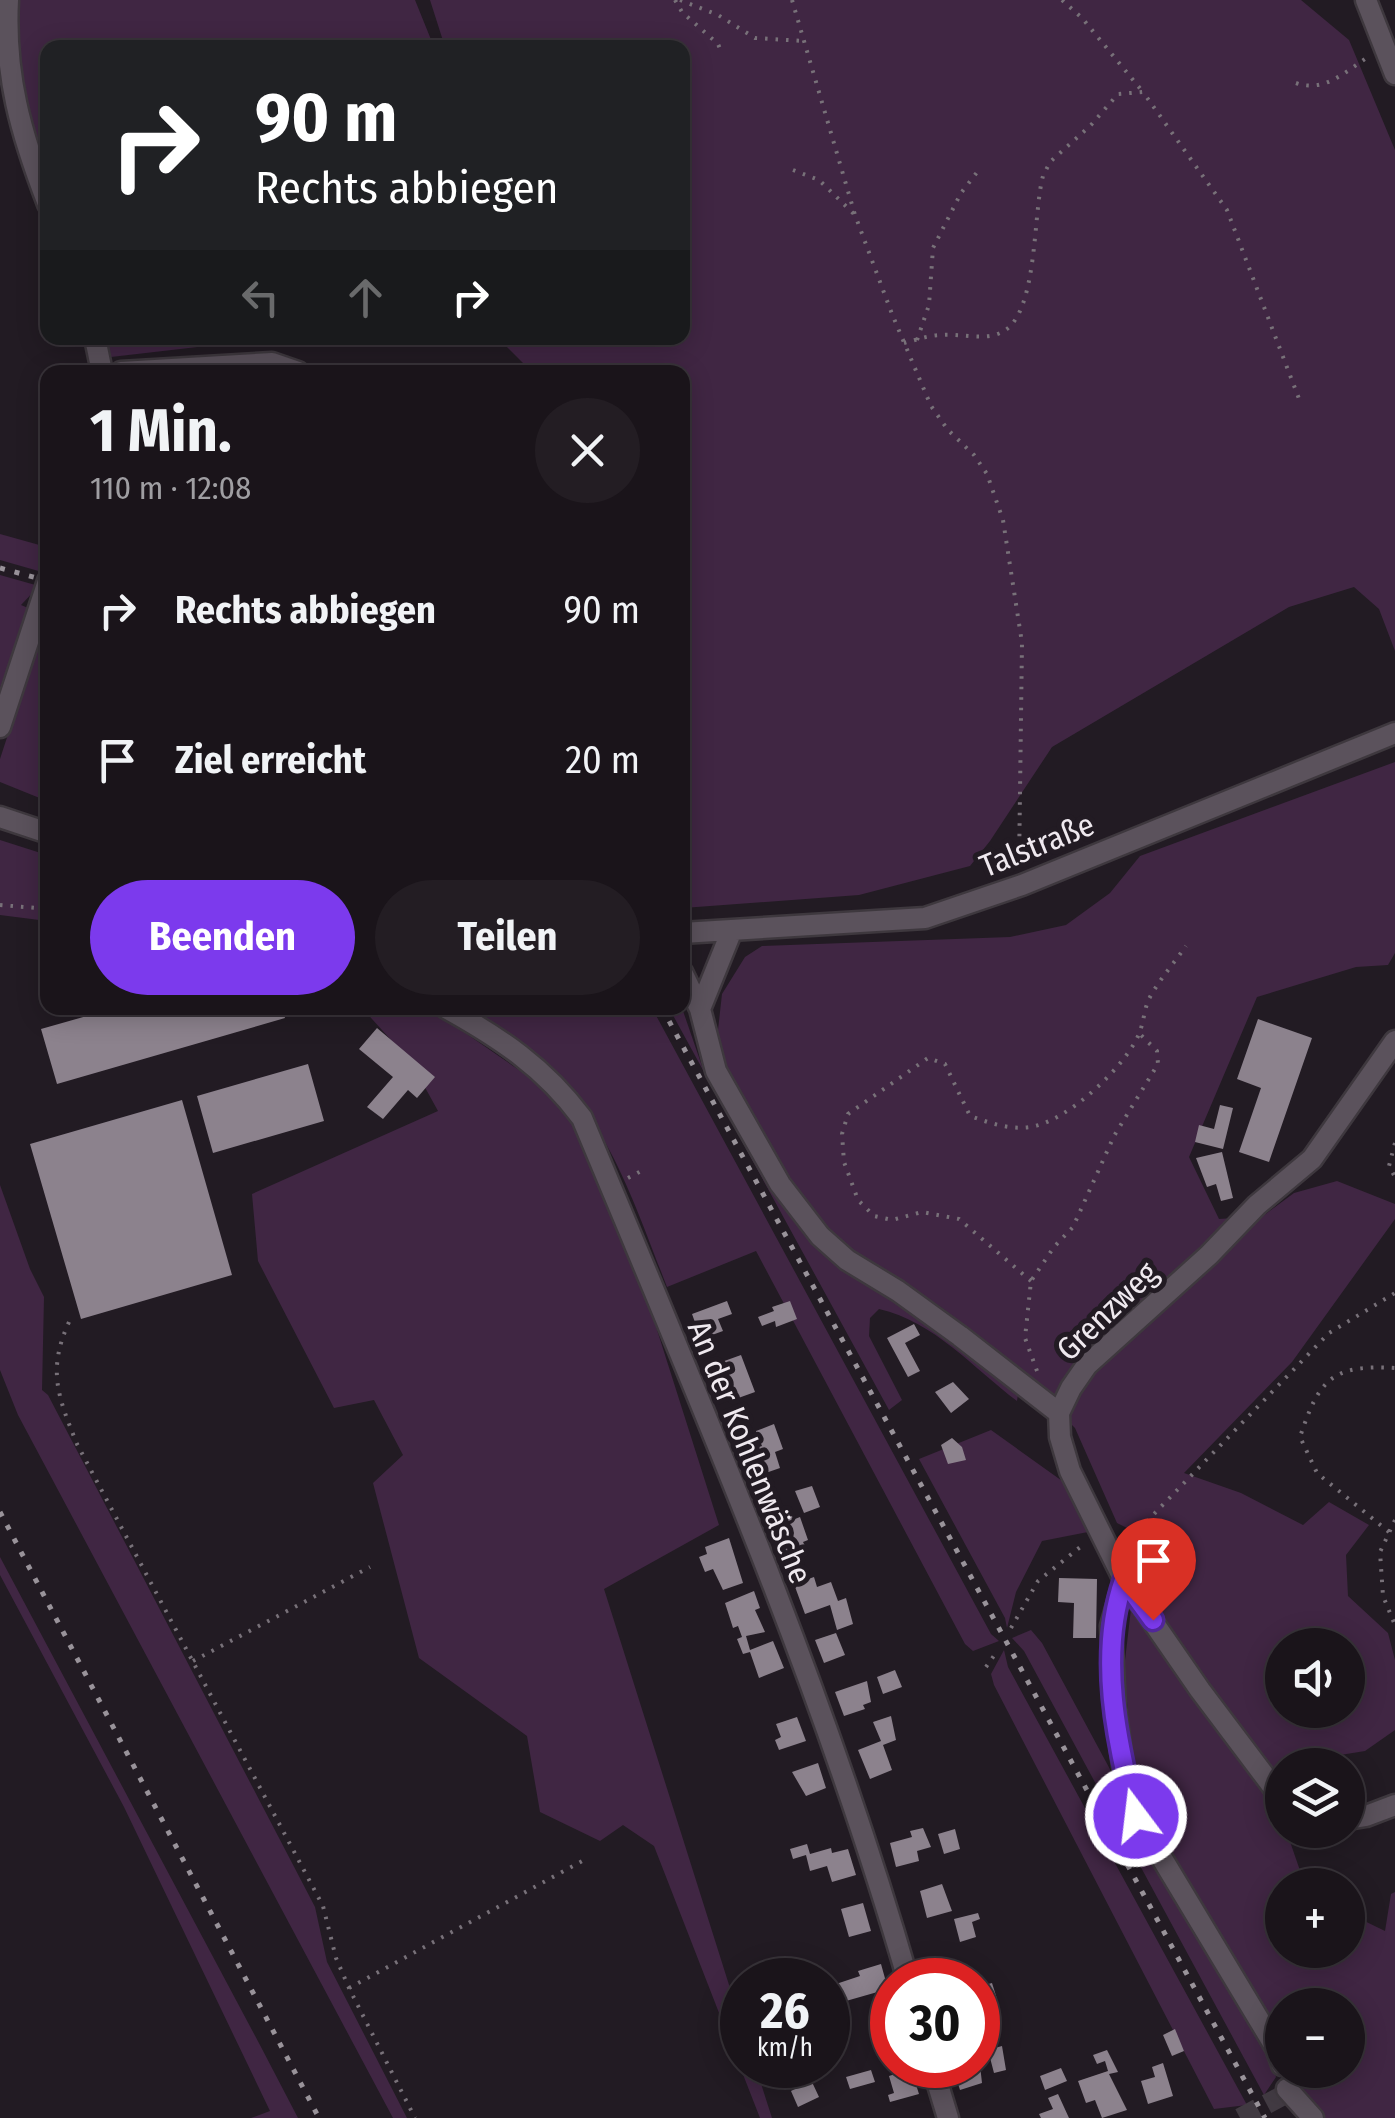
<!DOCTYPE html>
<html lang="de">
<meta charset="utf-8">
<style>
:root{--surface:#1a141a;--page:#231d23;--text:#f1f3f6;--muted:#9f9ea2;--line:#383339;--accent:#7c3aed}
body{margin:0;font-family:"Fira Sans Condensed",sans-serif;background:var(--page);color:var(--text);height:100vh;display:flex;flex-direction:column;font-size:38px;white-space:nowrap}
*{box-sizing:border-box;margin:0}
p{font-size:32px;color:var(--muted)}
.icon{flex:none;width:55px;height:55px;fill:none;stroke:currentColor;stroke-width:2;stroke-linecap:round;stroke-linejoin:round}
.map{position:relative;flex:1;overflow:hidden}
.drawer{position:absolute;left:40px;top:365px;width:650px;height:650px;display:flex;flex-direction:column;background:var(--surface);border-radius:20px;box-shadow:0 5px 25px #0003,0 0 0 2px var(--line)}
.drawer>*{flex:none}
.guide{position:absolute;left:40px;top:40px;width:650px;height:305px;border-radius:20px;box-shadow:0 5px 25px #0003,0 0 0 2px var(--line);background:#202124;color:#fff;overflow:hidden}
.controls{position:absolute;left:1265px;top:1628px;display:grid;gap:20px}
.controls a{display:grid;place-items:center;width:100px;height:100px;border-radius:50%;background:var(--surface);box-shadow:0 5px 25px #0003,0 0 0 2px var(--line);font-size:50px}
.speed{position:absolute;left:720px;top:1958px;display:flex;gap:20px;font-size:50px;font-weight:700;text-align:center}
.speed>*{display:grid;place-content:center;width:130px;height:130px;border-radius:50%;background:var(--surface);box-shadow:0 5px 25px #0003,0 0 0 2px var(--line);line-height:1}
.speed small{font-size:25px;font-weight:400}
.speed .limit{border:15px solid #d22;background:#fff;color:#111}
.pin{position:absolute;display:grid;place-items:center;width:85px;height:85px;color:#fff;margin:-102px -42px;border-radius:50% 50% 50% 0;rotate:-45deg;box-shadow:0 0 10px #0007}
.pin .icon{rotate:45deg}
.me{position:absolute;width:110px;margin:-55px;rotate:345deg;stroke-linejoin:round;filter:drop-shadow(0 0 8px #0008)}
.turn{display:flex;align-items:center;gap:35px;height:210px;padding:0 50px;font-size:45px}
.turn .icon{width:130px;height:130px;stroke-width:2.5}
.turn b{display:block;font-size:70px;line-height:85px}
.lanes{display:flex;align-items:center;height:95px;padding:0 50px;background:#0003;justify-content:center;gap:50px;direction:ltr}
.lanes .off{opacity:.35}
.round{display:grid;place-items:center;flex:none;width:105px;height:105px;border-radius:52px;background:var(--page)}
.headline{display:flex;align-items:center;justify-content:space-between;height:170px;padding:0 50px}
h1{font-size:60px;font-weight:700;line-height:75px}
.cta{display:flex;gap:20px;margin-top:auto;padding:20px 50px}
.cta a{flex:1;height:115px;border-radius:60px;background:var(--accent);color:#fff;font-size:40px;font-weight:700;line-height:115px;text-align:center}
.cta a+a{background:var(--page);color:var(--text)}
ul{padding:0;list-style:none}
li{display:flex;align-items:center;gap:30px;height:150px;padding:0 50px}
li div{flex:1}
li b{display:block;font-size:38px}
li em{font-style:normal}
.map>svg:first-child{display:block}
.green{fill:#402643;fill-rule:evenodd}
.building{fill:#8c828d}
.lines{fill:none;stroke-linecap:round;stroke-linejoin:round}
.minor-tunnel{stroke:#413a42;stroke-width:20;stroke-dasharray:20 10;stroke-linecap:butt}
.minor-casing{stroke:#3e383e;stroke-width:25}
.path{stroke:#787179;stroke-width:4;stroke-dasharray:2.5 8;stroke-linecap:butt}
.minor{stroke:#5b525c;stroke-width:20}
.rail{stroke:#99939a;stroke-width:5;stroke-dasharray:5 10;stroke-linecap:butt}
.route-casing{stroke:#51269a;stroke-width:25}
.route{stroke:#7c3aed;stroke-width:18}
.labels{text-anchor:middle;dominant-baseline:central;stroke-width:10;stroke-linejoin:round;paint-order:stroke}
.street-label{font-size:32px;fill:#efe9ef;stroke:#221b23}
</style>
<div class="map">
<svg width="1395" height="2118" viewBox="0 0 1395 2118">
<rect width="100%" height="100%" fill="#221b23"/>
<path class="green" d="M17 0H415L434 47 48 48 47 179 34 141 17 69Z
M430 0H1301L1349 40 1395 150V651L1379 609 1354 587 1289 607 1052 747 990 841 970 866 859 895 683 908 682 372H532L498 338H682V48L445 47Z
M104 338H275L111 357Z
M0 534 43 546 38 560 42 572 0 560Z
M0 575 39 586 21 605 28 608 0 688Z
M47 626V801L0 782V759L39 639Z
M1395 762V953L1388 965 1356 967 1257 997 1189 1157 1219 1219 1263 1216 1294 1193 1337 1181 1395 1204V1219L1292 1362 1184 1473 1241 1493 1303 1525 1329 1502 1369 1525 1346 1555 1348 1596 1388 1633 1395 1660V1730L1365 1751 1328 1757 1321 1765H1282V1803L1278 1807 1282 1830H1286L1305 1885H1282V1950H1348V1913L1385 1931 1391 1894 1395 1892V2118H1317L1304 2099 1299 2070H1348V2005H1282V2037L1164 1839 1142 1794 1131 1745 1124 1669 1131 1609 1150 1577 1147 1538 1117 1523 1075 1428 990 1344 938 1305 864 1262 822 1223 781 1165 729 1073 717 1039 722 994 745 957 762 946 1010 937 1066 925 1110 893 1140 856ZM1282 1645H1348V1710H1282Z
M0 840 47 855V921L0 915Z
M362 1008H429L548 1090 572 1121 595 1161 645 1292 719 1525 604 1589 742 2026V2065H755L772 2118H760L654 1846 623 1825 600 1841 540 1812 527 1736 419 1658 373 1483 403 1455 374 1400 334 1408 258 1261 252 1194 438 1111 411 1062Z
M466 1008H652L991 1634 999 1641 973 1651 965 1644 756 1251 667 1287C618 1160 592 1076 466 1008Z
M669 1008H682L702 1066 747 1145 804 1234 824 1252 959 1340 1018 1394 1017 1401C973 1368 935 1322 879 1309L870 1318 869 1336 902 1400 889 1410Z
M0 1185 30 1269 44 1297 42 1390 48 1395 315 1907 327 1962 407 2118H393L18 1415 0 1370Z
M991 1430 1072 1488 1093 1531 1042 1541 1016 1592 1007 1628 1005 1618 919 1459Z
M0 1557 261 2047 298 2118H251L270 2111 124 1807 0 1575Z
M1031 1630 1042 1643 1112 1773 1119 1796 1272 2063 1276 2077 1264 2095 1024 1651 1012 1638Z
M1004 1650 1008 1667 1247 2105 1214 2109 994 1685 991 1674Z"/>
<path class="building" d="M115 1008H282L285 1018 57 1084 41 1029Z
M1258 1019 1312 1038 1269 1162 1239 1152 1261 1088 1237 1079Z
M377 1028 435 1077 417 1098 408 1090 383 1119 367 1107 393 1077 359 1049Z
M308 1064 324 1121 213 1153 197 1096Z
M182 1100 232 1275 81 1319 30 1144Z
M1220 1105 1233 1108 1223 1149 1195 1142 1199 1125 1214 1129Z
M1222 1152 1233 1198 1221 1201 1216 1184 1207 1187 1196 1158Z
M727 1301 732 1314 718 1319 723 1331 701 1339 692 1314Z
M790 1301 797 1319 776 1327 775 1321 762 1326 758 1317 774 1311 772 1307Z
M914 1324 920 1335 905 1343 920 1371 908 1377 887 1338Z
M741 1355 755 1392 730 1401 716 1364Z
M953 1382 969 1399 951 1413 935 1392Z
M774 1424 783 1449 775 1452 780 1468 760 1475 750 1450 762 1446 756 1431Z
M952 1438 962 1447 966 1460 948 1464 941 1445Z
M812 1486 820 1507 804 1513 795 1491Z
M792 1513 795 1519 800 1517 808 1540 803 1542 806 1548 784 1556 770 1522Z
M729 1538 743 1583 723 1590 713 1569 705 1572 699 1557 707 1554 705 1547Z
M814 1577 817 1587 831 1582 838 1601 846 1598 853 1624 837 1630 830 1605 805 1614 794 1584Z
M1059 1578 1097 1579 1096 1638H1073L1074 1603 1058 1602Z
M754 1591 760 1608 755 1610 765 1632 746 1636 750 1650 773 1641 784 1668 759 1678 750 1652 743 1654 737 1639 742 1637 738 1626 733 1628 725 1603Z
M836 1633 845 1655 824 1663 815 1640Z
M895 1670 902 1687 883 1694 877 1677Z
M867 1681 871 1702 863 1705 865 1709 844 1716 835 1692Z
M891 1716 896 1740 883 1745 892 1770 870 1779 858 1750 881 1741 873 1722Z
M797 1717 806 1741 779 1750 775 1740 781 1737 776 1724Z
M818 1763 826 1788 806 1796 792 1772Z
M923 1828 931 1847 917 1851 919 1861 896 1867 890 1843 912 1837 910 1831Z
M955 1829 960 1849 944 1854 938 1834Z
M807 1844 810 1854 831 1848 832 1853 848 1849 856 1875 832 1882 827 1866 810 1871 806 1855 793 1859 790 1849Z
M942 1884 952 1911 927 1918 920 1891Z
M863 1903 871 1931 849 1937 841 1909Z
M978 1913 980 1919 972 1922 976 1937 960 1942 954 1919Z
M881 1964 888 1989 839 2003 836 1984 860 1976 858 1971Z
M992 1983 997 1999 978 2005V1987Z
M892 2015V2040L880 2044 873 2020Z
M1175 2029 1184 2051 1172 2056 1163 2035Z
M1002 2046 1006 2070 994 2073 988 2050Z
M1107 2050 1118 2072 1109 2074 1127 2110 1102 2118 1095 2100 1086 2103 1078 2081 1108 2071 1105 2061 1097 2064 1093 2055Z
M979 2056 982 2083 960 2090 952 2065H978Z
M1163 2063 1173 2096 1148 2104 1141 2081 1155 2077 1152 2067Z
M784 2065H814L820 2078 812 2082 819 2097 798 2107 791 2091 795 2089Z
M1061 2068 1067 2081 1045 2090 1040 2076Z
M911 2069 919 2094 890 2102 888 2095 894 2093 889 2076Z
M871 2070 875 2082 850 2089 846 2077Z
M1058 2094 1069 2118H1041L1039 2114 1053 2109 1048 2098Z"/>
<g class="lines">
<path class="minor-tunnel" d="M1240 2118 1282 2096"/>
<defs>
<path id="minor" d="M8 0C4 75 21 134 48 204
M1366 0 1395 74
M95 338 102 372
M121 372 272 363 298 372
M0 727 48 581
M0 817 48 833
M682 933 925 918 1022 885 1395 733
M682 972 700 1009 716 1071 780 1184 820 1236 847 1260 898 1291 960 1336 1059 1413
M446 1008C500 1038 544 1067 582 1118 700 1401 823 1685 908 1980
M700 1009 732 930
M1124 1580 1111 1626 1115 1707 1123 1766 1136 1815 1276 2048 1282 2065
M1282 1799 1200 1690 1124 1580 1070 1471 1060 1437 1059 1413 1071 1388 1087 1365 1209 1255 1257 1205 1312 1159 1395 1041
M1348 1819 1366 1816 1395 1805
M932 2065 948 2118
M1287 2089 1313 2118"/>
</defs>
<use href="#minor" class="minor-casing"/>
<path class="path" d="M675 0 682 12 718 44 721 51
M680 0 718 15 755 38 804 41
M792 0 855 215 892 314 931 406 948 430 974 455 987 474 1003 520 1022 643 1019 867
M1062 0 1082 18 1143 92
M1296 83C1324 93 1345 72 1368 57
M793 170 819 180 855 215
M917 340 929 305 933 248 961 193 978 171
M904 343C916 340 929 335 942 335 961 333 986 342 1004 331 1038 311 1033 212 1043 176L1050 162 1091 125 1118 94 1143 92 1227 210 1301 404
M0 905 48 909
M1395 1143 1389 1166 1395 1177
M628 1178 645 1169
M1031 1281 959 1219 922 1212 892 1220 874 1216 858 1200 844 1162 842 1134 848 1114 928 1058 945 1064 970 1116C990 1123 1009 1130 1030 1127 1067 1122 1125 1067 1139 1034 1144 1022 1144 1008 1150 997 1160 979 1174 963 1186 946
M69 1322C47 1370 58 1397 77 1444L323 1906 336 1958 349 1988 415 2118
M1037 1371 1025 1338 1031 1281 1054 1247 1073 1227 1114 1136 1158 1064 1157 1051 1139 1033
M1395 1520 1380 1552 1383 1596 1395 1625
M1389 1532 1317 1473 1300 1437C1319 1380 1331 1364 1395 1368
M1125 1544 1329 1333 1395 1293
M1011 1628 1038 1581 1084 1544
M193 1661 370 1567
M986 1667 998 1650
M349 1988 586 1859"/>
<use href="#minor" class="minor"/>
<path class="rail" d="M0 568 48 581
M662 1008 1265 2118
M0 1512 319 2118"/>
</g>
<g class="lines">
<defs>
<path id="route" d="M1136 1816C1116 1741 1098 1654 1124 1580L1153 1620"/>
</defs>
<use href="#route" class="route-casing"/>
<use href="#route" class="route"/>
</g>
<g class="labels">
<g class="street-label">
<text transform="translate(1037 845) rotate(-22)">Talstraße</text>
<text transform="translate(1107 1311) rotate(-44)">Grenzweg</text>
<text transform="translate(750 1452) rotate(68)">An der Kohlenwäsche</text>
</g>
</g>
</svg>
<div class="controls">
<a><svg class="icon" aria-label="sound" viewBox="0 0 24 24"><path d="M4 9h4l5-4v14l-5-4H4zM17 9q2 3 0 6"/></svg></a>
<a><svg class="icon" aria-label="layers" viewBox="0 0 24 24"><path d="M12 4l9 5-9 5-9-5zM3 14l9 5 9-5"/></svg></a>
<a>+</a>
<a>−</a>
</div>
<div class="speed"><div>26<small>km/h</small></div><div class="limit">30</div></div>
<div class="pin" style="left:1153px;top:1620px;background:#d93025"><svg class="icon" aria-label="arrive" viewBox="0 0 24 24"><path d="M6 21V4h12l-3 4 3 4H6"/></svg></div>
<svg class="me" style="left:1136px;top:1816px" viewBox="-20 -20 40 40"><circle r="17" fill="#7c3aed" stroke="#fff" stroke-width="3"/><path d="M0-11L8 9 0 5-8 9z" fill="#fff"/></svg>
<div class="guide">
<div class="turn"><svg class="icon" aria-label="right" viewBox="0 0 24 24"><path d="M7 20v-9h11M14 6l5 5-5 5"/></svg><div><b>90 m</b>Rechts abbiegen</div></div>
<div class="lanes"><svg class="icon off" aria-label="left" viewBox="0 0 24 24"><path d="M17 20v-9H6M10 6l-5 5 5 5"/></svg><svg class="icon off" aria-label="ahead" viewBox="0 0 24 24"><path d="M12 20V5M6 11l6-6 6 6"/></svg><svg class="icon" aria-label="right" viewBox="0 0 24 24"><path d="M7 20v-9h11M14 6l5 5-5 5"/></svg></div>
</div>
<section class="drawer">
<div class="headline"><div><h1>1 Min.</h1><p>110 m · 12:08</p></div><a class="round"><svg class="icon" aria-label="close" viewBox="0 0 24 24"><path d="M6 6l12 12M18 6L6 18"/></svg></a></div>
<ul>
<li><svg class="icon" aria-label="right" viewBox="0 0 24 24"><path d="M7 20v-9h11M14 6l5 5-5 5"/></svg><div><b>Rechts abbiegen</b></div><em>90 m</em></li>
<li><svg class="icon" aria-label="arrive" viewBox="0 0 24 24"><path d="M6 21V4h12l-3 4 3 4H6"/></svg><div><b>Ziel erreicht</b></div><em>20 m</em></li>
</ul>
<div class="cta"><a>Beenden</a><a>Teilen</a></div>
</section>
</div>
